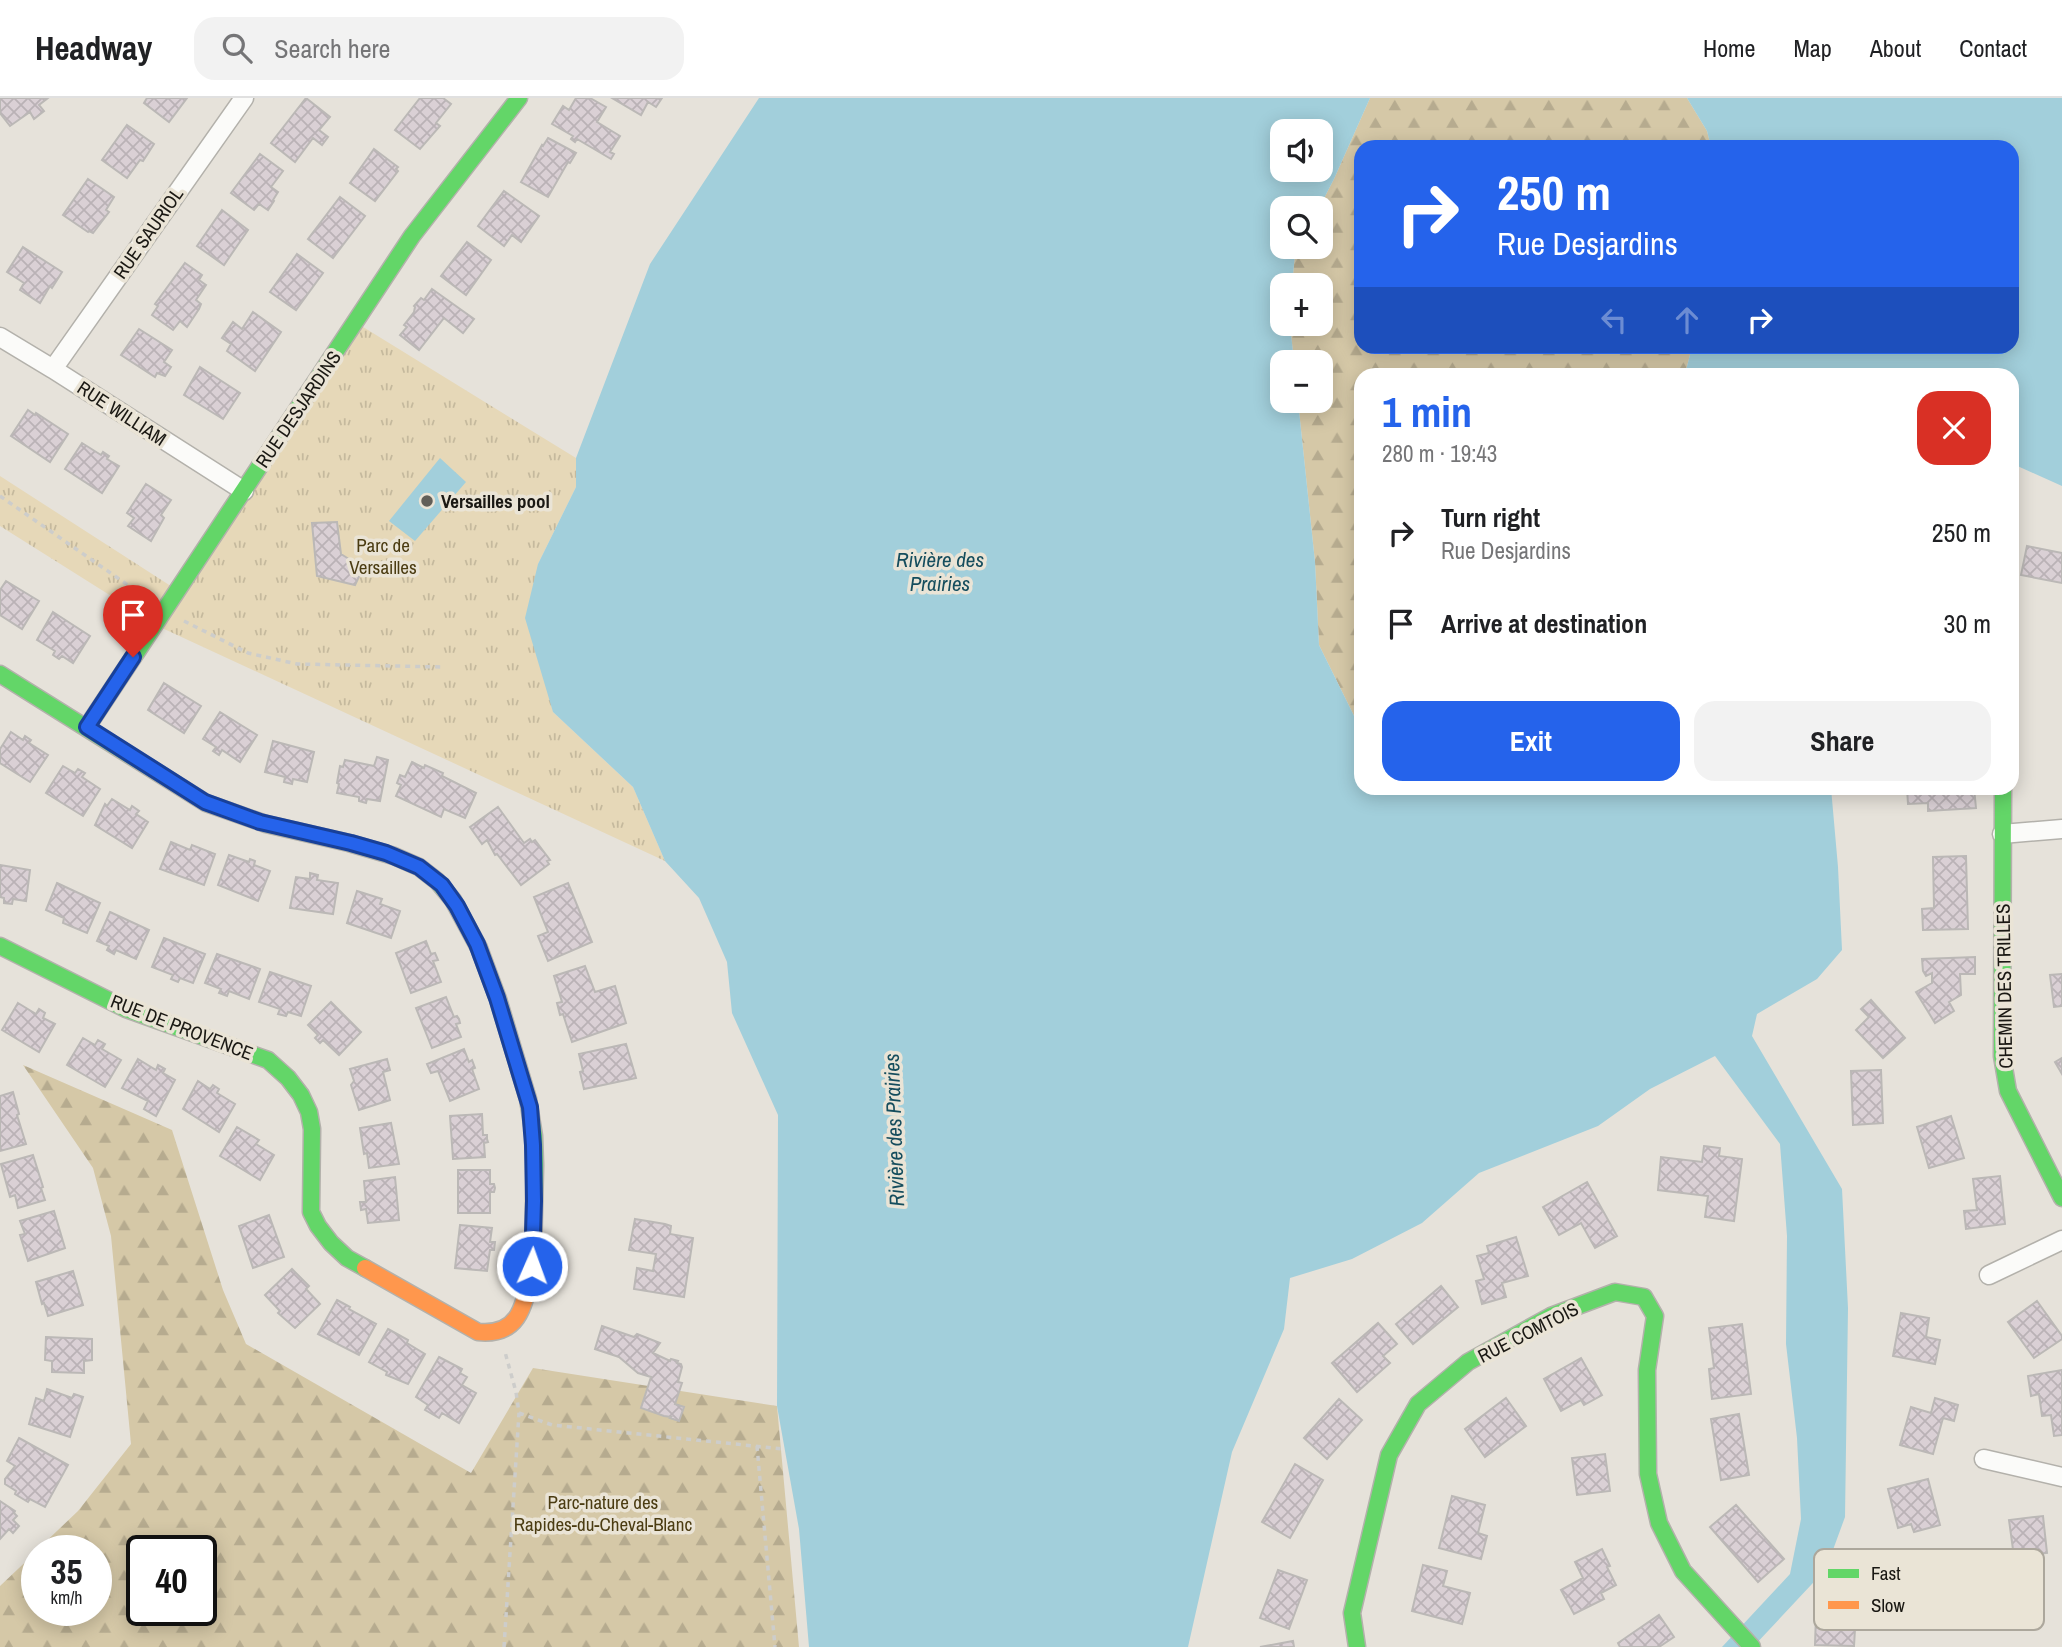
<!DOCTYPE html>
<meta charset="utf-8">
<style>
:root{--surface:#fff;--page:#f2f2f2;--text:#202124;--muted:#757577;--line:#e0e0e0;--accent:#2563eb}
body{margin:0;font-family:"Archivo Narrow",sans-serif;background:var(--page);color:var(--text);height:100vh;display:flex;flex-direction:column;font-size:26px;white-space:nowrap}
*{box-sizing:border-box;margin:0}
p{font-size:23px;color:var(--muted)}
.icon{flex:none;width:38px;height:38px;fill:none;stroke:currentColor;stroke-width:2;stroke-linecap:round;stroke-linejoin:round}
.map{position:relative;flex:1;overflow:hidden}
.drawer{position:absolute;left:1354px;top:270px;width:665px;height:427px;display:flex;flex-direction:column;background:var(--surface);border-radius:21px;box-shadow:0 4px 18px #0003}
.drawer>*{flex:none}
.top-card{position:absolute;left:1354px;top:42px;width:665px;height:214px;border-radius:21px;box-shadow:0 4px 18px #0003;background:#2563eb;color:#fff;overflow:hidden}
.buttons{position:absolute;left:1270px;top:21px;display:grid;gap:14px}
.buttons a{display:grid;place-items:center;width:63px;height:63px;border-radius:14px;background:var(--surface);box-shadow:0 4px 18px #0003;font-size:35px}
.speed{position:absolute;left:21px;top:1437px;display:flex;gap:14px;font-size:35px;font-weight:700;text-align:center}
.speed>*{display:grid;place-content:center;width:91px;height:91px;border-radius:50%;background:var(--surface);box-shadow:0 4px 18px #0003;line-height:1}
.speed small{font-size:18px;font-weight:400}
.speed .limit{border:4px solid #111;border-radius:10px;background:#fff;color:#111}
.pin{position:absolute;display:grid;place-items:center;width:60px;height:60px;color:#fff;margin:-72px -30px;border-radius:50% 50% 50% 0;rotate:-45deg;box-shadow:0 0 7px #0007}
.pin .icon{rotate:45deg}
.me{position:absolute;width:77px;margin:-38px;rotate:2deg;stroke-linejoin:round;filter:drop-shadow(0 0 5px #0008)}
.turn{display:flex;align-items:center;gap:24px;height:147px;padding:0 28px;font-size:32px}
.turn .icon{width:91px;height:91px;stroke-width:2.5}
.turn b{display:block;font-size:49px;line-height:60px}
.lanes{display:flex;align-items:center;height:66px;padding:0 28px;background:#0003;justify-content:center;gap:35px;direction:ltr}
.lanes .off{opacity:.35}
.round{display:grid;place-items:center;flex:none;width:74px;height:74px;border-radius:21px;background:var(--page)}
.head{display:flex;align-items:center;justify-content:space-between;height:119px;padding:0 28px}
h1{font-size:42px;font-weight:700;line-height:52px;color:var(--accent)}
.action{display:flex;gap:14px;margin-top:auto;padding:14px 28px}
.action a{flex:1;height:80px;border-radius:21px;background:var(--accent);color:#fff;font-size:28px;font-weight:700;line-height:80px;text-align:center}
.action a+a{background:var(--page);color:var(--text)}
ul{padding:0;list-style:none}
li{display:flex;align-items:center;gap:21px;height:91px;padding:0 28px}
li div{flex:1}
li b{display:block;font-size:26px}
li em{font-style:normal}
header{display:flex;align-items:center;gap:42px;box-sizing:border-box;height:98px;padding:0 35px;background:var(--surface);border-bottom:2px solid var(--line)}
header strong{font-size:33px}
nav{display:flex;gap:38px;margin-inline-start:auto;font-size:24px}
.search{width:490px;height:63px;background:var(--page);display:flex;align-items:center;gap:18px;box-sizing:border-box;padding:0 24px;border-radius:21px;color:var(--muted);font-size:26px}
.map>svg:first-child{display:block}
.grass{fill:url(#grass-tufts)}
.forest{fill:url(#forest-firs);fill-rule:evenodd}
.water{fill:#a2cfdb;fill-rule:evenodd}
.building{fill:url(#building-cross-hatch);stroke:#bbb8b6;stroke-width:2}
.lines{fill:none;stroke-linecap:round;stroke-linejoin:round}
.street-casing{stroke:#b3b1ab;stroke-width:21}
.fast-casing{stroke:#b3b1ab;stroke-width:19}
.slow-casing{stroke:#b3b1ab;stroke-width:19}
.path{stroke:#cdcdcb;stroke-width:3.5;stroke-dasharray:5 5;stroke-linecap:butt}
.street{stroke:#fbfbf9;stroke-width:18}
.fast{stroke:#63d668;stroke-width:16}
.slow{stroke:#ff974d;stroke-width:16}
.route-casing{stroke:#184099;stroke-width:18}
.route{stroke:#2563eb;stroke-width:12}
.poi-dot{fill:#615f59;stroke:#eae4d6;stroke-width:2.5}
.labels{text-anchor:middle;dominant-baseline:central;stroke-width:7;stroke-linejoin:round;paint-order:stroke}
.street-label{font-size:19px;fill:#1a1813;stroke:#eae4d6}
.poi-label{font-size:19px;font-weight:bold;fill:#1a1813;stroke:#eae4d6;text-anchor:start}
.park-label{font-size:19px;fill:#4b3c12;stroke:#eae4d6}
.water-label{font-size:21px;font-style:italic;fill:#154d5d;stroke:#eae4d6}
.key{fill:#eae4d6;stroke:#aca79c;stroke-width:2}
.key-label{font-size:19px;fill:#1a1813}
</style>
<header>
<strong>Headway</strong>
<div class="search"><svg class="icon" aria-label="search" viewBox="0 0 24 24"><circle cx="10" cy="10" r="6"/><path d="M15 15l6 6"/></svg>Search here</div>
<nav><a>Home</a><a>Map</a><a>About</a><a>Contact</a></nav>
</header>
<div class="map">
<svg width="2062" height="1549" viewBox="0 0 2062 1549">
<defs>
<pattern id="grass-tufts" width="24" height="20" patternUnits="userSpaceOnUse" patternTransform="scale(1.75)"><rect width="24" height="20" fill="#e6d8b8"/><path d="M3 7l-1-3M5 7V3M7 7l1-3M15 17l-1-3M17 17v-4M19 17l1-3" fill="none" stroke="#c5b99d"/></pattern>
<pattern id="forest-firs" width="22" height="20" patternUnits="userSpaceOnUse" patternTransform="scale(1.75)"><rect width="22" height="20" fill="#d5c8a7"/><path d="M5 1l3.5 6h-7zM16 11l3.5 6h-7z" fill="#b6ab8f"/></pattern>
<pattern id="building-cross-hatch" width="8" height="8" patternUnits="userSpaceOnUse" patternTransform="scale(1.75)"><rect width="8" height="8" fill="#dad0d5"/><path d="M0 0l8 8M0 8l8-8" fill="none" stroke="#bab2b6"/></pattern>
</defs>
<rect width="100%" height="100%" fill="#e6e2da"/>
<path class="grass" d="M355 224 576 360V389L538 466 553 614 633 689 665 763 162 530 0 428V378L177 492Z"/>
<path class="forest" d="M1370 0H1687L1707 33 1711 49H1362V248L1692 249 1685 276H1362L1361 632 1319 547 1315 464 1298 303H1321V264H1294L1290 226H1321V187H1292L1295 156 1299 149H1321V110H1319L1334 81Z
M23 967 172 1032 223 1192 246 1246 471 1375 533 1270 777 1308 799 1549H0V1488L37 1453V1512H96V1452H37L78 1413 131 1346 111 1138 93 1070ZM142 1452H201V1512H142Z"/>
<path class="water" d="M759 0H1370L1334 81 1319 110H1283V149H1299L1295 156 1292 187H1283V226H1290L1294 264H1283V303H1298L1315 464 1319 547 1361 632 1362 690H1831L1838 769 1842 852 1817 881 1757 916 1752 938 1842 1091 1848 1210 1845 1419 1826 1471 1753 1549H1722L1790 1476 1801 1421 1797 1340 1786 1246 1787 1138 1780 1046 1715 958 1650 991 1598 1028 1479 1075 1422 1125 1352 1161 1290 1180 1284 1231 1232 1354 1188 1549H809L799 1431 777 1308 778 1017 732 915 727 864 699 800 665 763 633 689 553 614 525 520 538 466 576 389V360L650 166ZM1283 33H1321V72H1283Z
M1687 0H2062V388L2013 366 2012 276H1685L1692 249 2012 248V49H1711L1707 33Z
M440 360 466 384 415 443 389 423Z"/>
<path class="building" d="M0 0H48L39 7 44 13 34 21 30 14 10 28 0 15Z
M147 0H187L169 24 144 5Z
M306 0 330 19 319 32 328 39 322 47 313 40 295 64 271 45Z
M420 0H443L451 6 436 25 440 28 420 51 395 32Z
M576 0H590L606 9 597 24 620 38 610 54 614 56 611 61 577 41 575 44 571 41 573 38 552 26 563 8 569 12Z
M612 0H662L656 9 648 4 641 17Z
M127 27 154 46 143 63 140 62 127 80 102 62Z
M548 40 576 55 570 65 568 64 548 99 521 84 542 47 543 48Z
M374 51 398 69 396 71 398 73 375 103 350 85Z
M260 56 283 73 271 89 278 94 273 102 274 103 268 112 259 106 254 112 231 95Z
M88 81 114 99 106 112 109 114 93 135 89 133 88 134 63 117Z
M504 93 539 118 521 144 512 137 504 148 478 128Z
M340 99 365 118 333 160 308 141Z
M222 112 248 132 224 167 197 148Z
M467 144 491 162 466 197 441 178Z
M23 149 62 174 52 190 50 188 40 205 20 192 24 185 7 174Z
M297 156 323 175 296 212 270 194Z
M185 165 202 177 199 182 206 187 196 202 201 206 199 211 187 229 180 223 173 232 152 217 158 208 155 206Z
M432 191 474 221 463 235 444 220 419 252 400 237 407 229 404 227 414 214 415 209 414 208 421 200 424 202Z
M253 214 281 234 255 273 227 253 231 246 222 240 233 224 242 231Z
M139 231 172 252 164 264 171 269 165 278 157 275 155 279 121 257Z
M200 269 240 295 223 321 184 297Z
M28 312 35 317 36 315 68 336 50 364 11 338Z
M82 345 101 357 103 354 109 358 107 361 119 368 102 395 65 371Z
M146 386 171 402 161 417 164 420 151 443 128 428 134 420 127 415Z
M337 424 341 456 363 470 355 487 317 478 312 425Z
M2027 448 2062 455V485L2021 477Z
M6 483 39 503 22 531 0 517V492Z
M53 514 90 538 73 565 62 558 59 561 53 557 55 553 37 542Z
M164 585 201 608 184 635 148 612Z
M220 614 257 637 240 664 222 652 219 657 213 653 216 649 203 641Z
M11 634 23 642 25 638 31 642 29 645 48 657 30 684 0 665V651Z
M273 643 314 654 307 684 293 681 292 686 284 684 285 679 265 674Z
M377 659 388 662 380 703 367 701 366 705 359 703V699L337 695 339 686 337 685 340 668 343 669 345 662 374 668Z
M412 664 424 670 425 667 443 675 442 678 476 695 465 720 444 711 441 719 396 698 401 687 397 685 400 677 405 679Z
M63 668 75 675 78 671 85 675 82 679 100 691 83 718 46 695Z
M1907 690H1974L1976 710 1928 713V705L1908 706Z
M112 701 130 712 132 708 139 713 136 716 148 724 132 750 95 727 105 706 107 708Z
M498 709 524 745 530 741 532 744 535 742 550 762 547 763 549 766 521 787 497 756 495 757 487 742 482 746 470 729Z
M171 744 190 752 192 747 215 756 204 787 160 771Z
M229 757 249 764 250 761 255 763 254 767 270 773 258 803 218 787Z
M1966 758 1968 831 1923 832 1922 811 1934 810 1933 759Z
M0 767 30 772 26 803 13 801 12 806 4 805V800L0 799Z
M310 775 318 777 317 782 338 785 333 816 290 810 296 779 310 781Z
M57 785 100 805 87 835 63 825 64 820 46 812Z
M568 785 592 844 548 863 538 838 548 834 534 799Z
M357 793 382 801 380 806 400 813 391 840 347 825Z
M110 814 149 832 136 861 116 852 114 856 107 852 109 848 97 843Z
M164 840 205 856 193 885 180 880 178 884 171 881 173 877 152 869Z
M426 843 431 856 435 855 438 862 433 863 441 884 411 895 396 855Z
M217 856 260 871 249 901 229 893 227 898 219 895 221 891 205 885Z
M1975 859V876H1960L1961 897 1949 904 1954 913 1935 925 1916 894 1932 885V875L1926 878 1923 873 1922 861Z
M585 868 595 894 615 888 626 925 572 944 563 916 560 917 557 905 562 904 554 878Z
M270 874 311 888 301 918 288 914 286 918 278 916 280 911 259 904Z
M2062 876V908L2054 909 2050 877Z
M446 899 454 919 457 918 459 921 460 925 456 926 461 939 432 950 416 910Z
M1871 902 1905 940 1883 960 1856 932 1869 919 1861 911Z
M331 904 361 934 339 957 323 942 320 945 315 940 318 937 308 927Z
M18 905 36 916 39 911 45 915 43 920 55 926 39 954 2 932Z
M83 940 95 947 98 942 105 946 102 951 121 962 105 989 67 967Z
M626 946 636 980 584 991 580 974 583 973 579 956Z
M464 951 469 964 472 962 475 970 472 971 479 991 450 1003 438 973 431 975 427 966Z
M2062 960V976L2055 964Z
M138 961 156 972 158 967 165 971 163 975 175 982 156 1018 144 1011 148 1003 122 990Z
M387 961 390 972 383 974 390 1002 359 1012 351 987 354 983 350 971Z
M1881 972 1883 1025 1853 1027 1851 973Z
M198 983 210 991 213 987 219 991 217 995 235 1006 219 1034 183 1011Z
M13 994 19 1016 17 1017 26 1046 0 1053V998Z
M482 1016 483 1037H487V1041L488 1044 484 1045 485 1059 453 1061 450 1018Z
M1951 1018 1964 1060 1929 1070 1917 1029Z
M391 1025 399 1066 369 1070 367 1055 364 1056 360 1030Z
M237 1029 259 1042 256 1046 274 1057 260 1082 220 1058Z
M1704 1048 1720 1050 1719 1058 1742 1061 1734 1123 1705 1119 1708 1098 1658 1092 1661 1059 1702 1064Z
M33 1057 43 1089 41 1090 45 1102 18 1110 15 1097 10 1099 1 1066Z
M458 1072H490V1086H494L495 1090 494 1094H490V1115H458Z
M2000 1078 2005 1126 1966 1131 1964 1113 1977 1112 1973 1081Z
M395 1079 399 1122 368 1125 366 1111 361 1112 360 1104H366L364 1083Z
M1587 1084 1617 1138 1595 1150 1581 1125 1559 1137 1543 1109Z
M54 1113 65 1150 28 1163 20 1137 25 1136 20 1123Z
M269 1117 284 1159 253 1170 239 1128Z
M635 1121 665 1126 671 1128 670 1136 693 1140 684 1199 634 1191 637 1170 653 1173 656 1156 629 1152Z
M460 1127 492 1130 490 1144H495L494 1152H490L487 1173 455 1170Z
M1516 1139 1528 1178 1502 1185 1506 1199 1482 1206 1476 1183 1484 1181 1477 1158 1489 1155 1487 1148Z
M292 1171 309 1188 306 1191 320 1206 295 1230 278 1215 280 1213 265 1197Z
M73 1173 83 1207 48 1218 44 1205 42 1206 36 1184Z
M1441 1188 1458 1209 1413 1246 1396 1226Z
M337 1202 350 1209 349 1211 376 1226 359 1257 318 1236Z
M2037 1203 2062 1238V1241L2034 1260 2008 1224Z
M1901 1215 1929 1220 1926 1239 1940 1242 1935 1266 1893 1258Z
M1378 1225 1397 1246 1383 1258 1390 1265 1357 1294 1332 1265Z
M1742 1226 1751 1296 1712 1301 1709 1271 1714 1270 1709 1230Z
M602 1228 634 1239 637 1236 660 1245 653 1255 670 1263 671 1261 678 1263 677 1265 681 1266 682 1269 678 1284 682 1285 675 1306 684 1309 679 1323 670 1320 671 1319 664 1318 641 1310 651 1279 638 1275 619 1259 595 1251Z
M388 1231 408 1242 407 1245 425 1256 408 1286 386 1277 387 1274 369 1264Z
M46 1239 92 1241V1262L84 1263V1275L52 1274V1263L45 1262Z
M439 1259 462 1271 460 1275 467 1279 462 1287 476 1295 459 1325 442 1315 439 1320 425 1312 428 1307 416 1299Z
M1581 1260 1602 1297 1584 1307 1581 1302 1561 1313 1544 1281Z
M2062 1272V1337L2054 1338 2051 1317 2042 1318 2039 1296 2031 1298 2028 1278Z
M47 1291 72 1300 74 1296 83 1299 70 1339 29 1326 36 1300 44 1303Z
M1506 1300 1526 1328 1485 1359 1465 1331Z
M1935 1300 1958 1307 1954 1323 1943 1320 1933 1356 1900 1347 1911 1309 1931 1315Z
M1339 1301 1362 1322 1327 1361 1304 1340Z
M1739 1316 1749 1377 1721 1382 1711 1321Z
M19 1340 68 1367 45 1409 30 1401 28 1404 15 1396 16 1393 5 1386V1381L15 1368 7 1363Z
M1605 1356 1610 1393 1577 1397 1572 1360Z
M1295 1366 1323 1382 1290 1440 1262 1424Z
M1928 1381 1940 1427 1914 1434 1911 1426 1898 1430 1888 1391Z
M1452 1398 1485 1407 1478 1435 1487 1438 1481 1461 1439 1450Z
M0 1403 15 1413 14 1415 17 1418 13 1422 19 1428 13 1435 9 1431 0 1441Z
M1736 1407 1784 1461 1758 1484 1710 1429Z
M2043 1418 2047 1455 2014 1459 2009 1422Z
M1602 1451 1610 1468 1607 1469 1616 1487 1601 1495 1604 1501 1574 1516 1561 1492 1583 1480 1575 1464Z
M1423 1467 1447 1473 1443 1488 1470 1495 1462 1526 1412 1513Z
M1278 1472 1307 1482 1289 1531 1260 1520Z
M1830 1498H1851V1507L1870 1508 1869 1532 1855 1531 1854 1548 1815 1547 1816 1517H1829Z
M1659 1517 1674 1539 1659 1549H1620L1618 1545Z
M1293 1543 1294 1549H1260Z"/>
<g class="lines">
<defs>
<path id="street" d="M0 239 53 271 244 393
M53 271 244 0
M2002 736 2062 731
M1989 1177 2062 1142
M1984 1361 2062 1379"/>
<path id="fast" d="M0 576 206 705 266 726 349 745 394 758 419 769 437 783 453 802 479 850 498 901 528 1001 534 1038 535 1067 533 1155 530 1178
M87 629 412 138 519 0
M2003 690 2002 958 2008 993 2062 1100
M0 848 126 911 268 962 288 980 301 997 309 1014 312 1031 311 1114 318 1128 331 1145 347 1160 365 1170
M1357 1549 1352 1515 1389 1357 1418 1306 1468 1264 1551 1218 1615 1194 1644 1199 1655 1218 1647 1272 1648 1376 1659 1425 1683 1473 1752 1549"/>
<path id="slow" d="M365 1170 478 1234C517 1238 524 1211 530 1178"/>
</defs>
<use href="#street" class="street-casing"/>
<use href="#fast" class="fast-casing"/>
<use href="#slow" class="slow-casing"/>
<path class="path" d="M0 398 145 499
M184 523 248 555 297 566 443 569
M519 1315 552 1327 783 1351
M757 1348 775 1549
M504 1549 519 1315 516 1294 505 1254"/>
<use href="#street" class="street"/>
<use href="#fast" class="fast"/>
<use href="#slow" class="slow"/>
</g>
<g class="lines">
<defs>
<path id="route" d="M133 559 87 629 205 704 260 724 351 745 386 755 419 769 442 787 457 808 477 846 497 900 530 1009 533 1047 534 1103 532 1168"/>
</defs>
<use href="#route" class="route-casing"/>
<use href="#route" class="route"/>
</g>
<circle class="poi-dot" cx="427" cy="403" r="7"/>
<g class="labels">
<g class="street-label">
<text transform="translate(148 135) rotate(-55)">RUE SAURIOL</text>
<text transform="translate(298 311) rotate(-56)">RUE DESJARDINS</text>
<text transform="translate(122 315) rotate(33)">RUE WILLIAM</text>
<text transform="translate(2004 888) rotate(-91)">CHEMIN DES TRILLES</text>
<text transform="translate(182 929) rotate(21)">RUE DE PROVENCE</text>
<text transform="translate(1528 1234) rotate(-27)">RUE COMTOIS</text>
</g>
<g class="poi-label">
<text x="441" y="403">Versailles pool</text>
</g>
<g class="park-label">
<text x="383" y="447">Parc de<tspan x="383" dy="22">Versailles</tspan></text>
<text x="603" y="1404">Parc-nature des<tspan x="603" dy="22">Rapides-du-Cheval-Blanc</tspan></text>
</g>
<g class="water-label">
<text x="940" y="461">Rivière des<tspan x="940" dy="24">Prairies</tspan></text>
<text transform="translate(894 1032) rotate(-92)">Rivière des Prairies</text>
</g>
</g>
<rect x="1814" y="1451" width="230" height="81" rx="10" class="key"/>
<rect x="1828" y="1471" width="31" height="9" fill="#63d668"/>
<rect x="1828" y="1503" width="31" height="8" fill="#ff974d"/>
<g class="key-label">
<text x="1871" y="1482">Fast</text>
<text x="1871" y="1514">Slow</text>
</g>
</svg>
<div class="buttons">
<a><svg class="icon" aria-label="sound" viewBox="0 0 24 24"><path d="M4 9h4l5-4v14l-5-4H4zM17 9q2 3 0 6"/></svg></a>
<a><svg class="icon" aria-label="search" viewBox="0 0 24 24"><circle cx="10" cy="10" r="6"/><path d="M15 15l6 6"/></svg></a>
<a>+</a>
<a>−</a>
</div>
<div class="speed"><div>35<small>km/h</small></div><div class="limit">40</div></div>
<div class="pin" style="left:133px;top:559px;background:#d93025"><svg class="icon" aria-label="arrive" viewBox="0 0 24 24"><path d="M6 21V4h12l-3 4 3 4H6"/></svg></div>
<svg class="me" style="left:532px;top:1168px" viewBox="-20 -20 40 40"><circle r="17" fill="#2563eb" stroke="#fff" stroke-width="3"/><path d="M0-11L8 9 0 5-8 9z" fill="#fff"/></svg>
<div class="top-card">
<div class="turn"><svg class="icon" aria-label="right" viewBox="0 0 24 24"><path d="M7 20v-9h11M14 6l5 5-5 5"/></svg><div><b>250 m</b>Rue Desjardins</div></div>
<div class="lanes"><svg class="icon off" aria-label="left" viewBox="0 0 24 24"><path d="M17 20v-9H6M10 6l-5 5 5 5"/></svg><svg class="icon off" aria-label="ahead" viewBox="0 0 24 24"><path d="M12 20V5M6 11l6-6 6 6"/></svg><svg class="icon" aria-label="right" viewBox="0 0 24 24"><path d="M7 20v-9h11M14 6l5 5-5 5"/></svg></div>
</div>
<section class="drawer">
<div class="head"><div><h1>1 min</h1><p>280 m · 19:43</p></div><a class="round" style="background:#d93025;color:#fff"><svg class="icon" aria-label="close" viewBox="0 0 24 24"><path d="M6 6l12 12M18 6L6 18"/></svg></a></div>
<ul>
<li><svg class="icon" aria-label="right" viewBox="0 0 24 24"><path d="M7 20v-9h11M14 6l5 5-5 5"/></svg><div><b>Turn right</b><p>Rue Desjardins</p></div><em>250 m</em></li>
<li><svg class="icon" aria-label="arrive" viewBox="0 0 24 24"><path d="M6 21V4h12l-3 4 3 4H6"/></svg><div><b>Arrive at destination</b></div><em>30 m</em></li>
</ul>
<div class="action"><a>Exit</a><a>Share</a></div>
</section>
</div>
